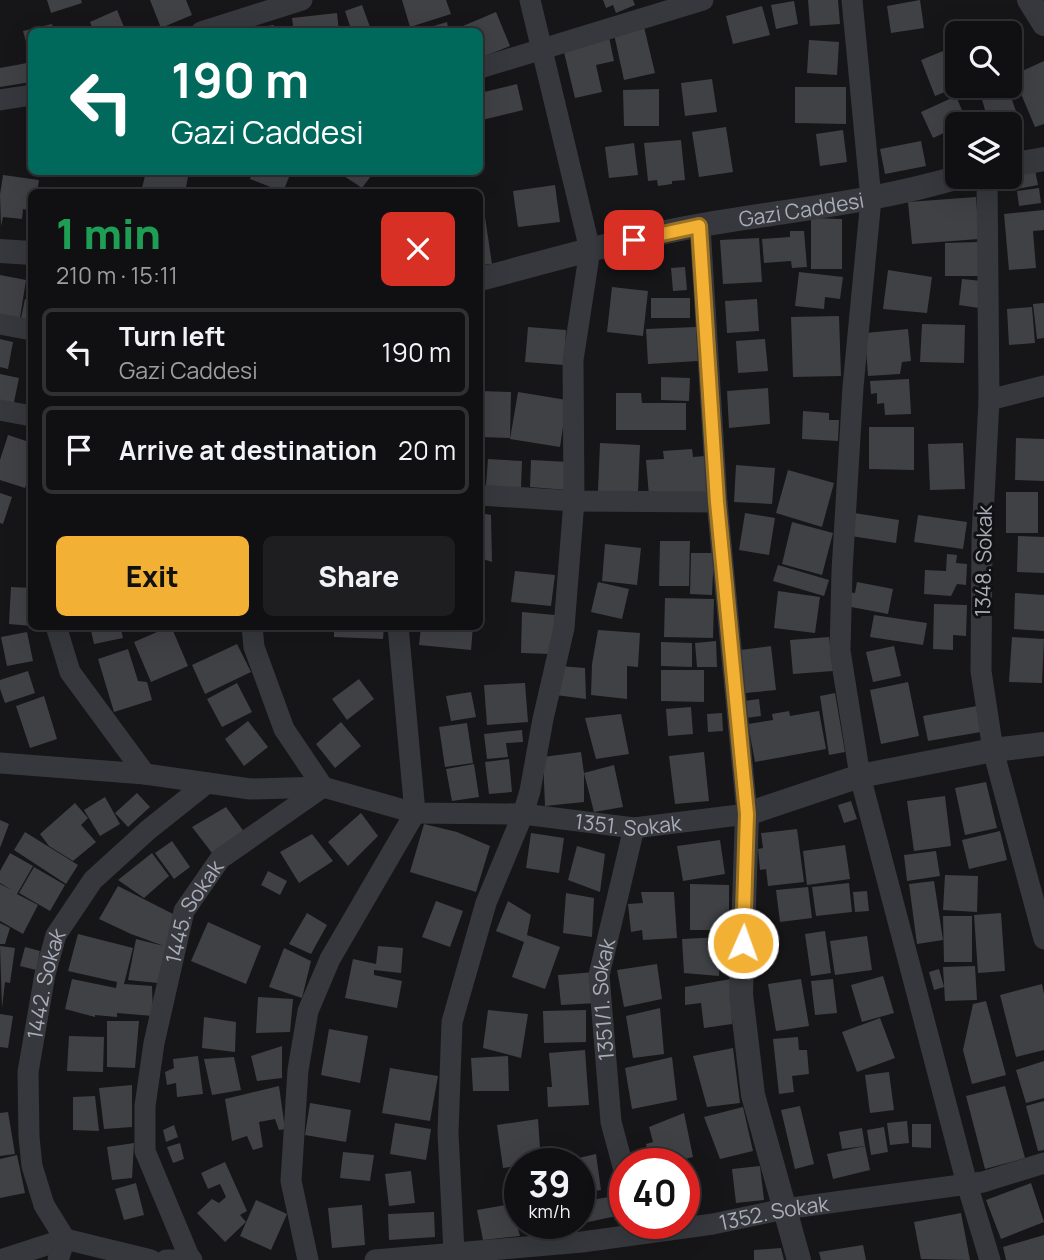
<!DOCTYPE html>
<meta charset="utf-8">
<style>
:root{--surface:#101012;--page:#1e1e20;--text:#f1f3f6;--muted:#9c9d9f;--line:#303032;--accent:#f2b134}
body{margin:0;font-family:Manrope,sans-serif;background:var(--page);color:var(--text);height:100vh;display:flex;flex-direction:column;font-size:26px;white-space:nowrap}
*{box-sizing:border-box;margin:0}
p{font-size:23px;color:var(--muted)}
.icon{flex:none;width:38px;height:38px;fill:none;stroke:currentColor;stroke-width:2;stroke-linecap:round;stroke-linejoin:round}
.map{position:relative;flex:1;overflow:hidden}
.details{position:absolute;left:28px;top:189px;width:455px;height:441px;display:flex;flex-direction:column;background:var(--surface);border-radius:10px;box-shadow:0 7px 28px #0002,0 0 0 2px var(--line)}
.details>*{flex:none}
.hud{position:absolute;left:28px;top:28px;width:455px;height:147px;border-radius:10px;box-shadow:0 7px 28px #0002,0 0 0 2px var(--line);background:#00695c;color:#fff;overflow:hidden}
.tools{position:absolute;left:945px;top:21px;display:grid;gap:14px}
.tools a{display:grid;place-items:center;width:77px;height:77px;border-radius:10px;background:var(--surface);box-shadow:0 7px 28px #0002,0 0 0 2px var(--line);font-size:35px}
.speed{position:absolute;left:504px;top:1148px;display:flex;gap:14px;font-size:35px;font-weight:700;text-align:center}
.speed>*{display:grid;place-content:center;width:91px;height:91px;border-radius:50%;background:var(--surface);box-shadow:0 7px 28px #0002,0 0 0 2px var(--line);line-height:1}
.speed small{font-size:18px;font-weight:400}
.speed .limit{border:10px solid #d22;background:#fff;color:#111}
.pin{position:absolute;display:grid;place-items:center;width:60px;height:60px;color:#fff;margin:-30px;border-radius:14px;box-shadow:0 4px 10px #0006}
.me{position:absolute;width:77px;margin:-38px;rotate:2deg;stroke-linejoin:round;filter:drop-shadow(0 0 5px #0008)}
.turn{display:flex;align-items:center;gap:24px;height:147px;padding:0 28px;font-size:32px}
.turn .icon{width:91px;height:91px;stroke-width:2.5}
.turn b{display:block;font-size:49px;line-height:60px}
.round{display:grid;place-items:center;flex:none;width:74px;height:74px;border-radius:10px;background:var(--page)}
.headline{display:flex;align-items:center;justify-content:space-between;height:119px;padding:0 28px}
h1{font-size:42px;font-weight:800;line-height:52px;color:#1e9e55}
.button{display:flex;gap:14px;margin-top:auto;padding:14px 28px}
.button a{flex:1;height:80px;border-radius:10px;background:var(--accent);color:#111;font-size:28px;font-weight:800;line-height:80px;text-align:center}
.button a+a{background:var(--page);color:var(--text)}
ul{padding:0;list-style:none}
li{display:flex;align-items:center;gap:21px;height:88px;margin:0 14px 10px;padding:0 14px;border:4px solid var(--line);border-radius:10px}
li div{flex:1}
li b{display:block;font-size:26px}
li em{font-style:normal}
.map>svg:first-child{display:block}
.building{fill:#404145}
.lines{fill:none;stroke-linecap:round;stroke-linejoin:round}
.minor{stroke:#37383d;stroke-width:21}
.tertiary{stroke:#37383d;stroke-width:24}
.route-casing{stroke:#9d7322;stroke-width:18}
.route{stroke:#f2b134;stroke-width:12}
.labels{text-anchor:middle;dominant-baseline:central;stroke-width:6;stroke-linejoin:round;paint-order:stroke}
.street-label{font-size:21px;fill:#a8adb8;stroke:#111113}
</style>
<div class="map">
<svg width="1044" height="1260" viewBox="0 0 1044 1260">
<rect width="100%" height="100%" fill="#161618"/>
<path class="building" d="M47 0H81L82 3 51 13Z
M150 0H186L192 15 161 28Z
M402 0H446L451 14 410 27Z
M603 0H633L635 5 616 13 613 5 606 8Z
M808 0H838L840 24 810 26Z
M920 0 924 28 891 33 887 6Z
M794 1 798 24 776 29 771 5Z
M362 5 370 27 352 32 345 11Z
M762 6 770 35 733 44 726 16Z
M117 10 126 32H94L90 22Z
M496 12 510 46 480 58V32H465L463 26Z
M337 13 339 32H294L292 18Z
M447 22 449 32H417V31Z
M52 24 54 32H32L31 59 23 31Z
M274 25 275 32H239V30Z
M644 27 655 73 624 80 614 34Z
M609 37 614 61 596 65 602 92 575 98 563 48Z
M809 40 839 42 837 75 807 73Z
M943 51 957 87 935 96 921 60Z
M1044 61V124L1035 127 1013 75Z
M27 63 31 82 0 87V68Z
M712 79 717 112 685 116 681 83Z
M517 84 523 110 482 120 480 93Z
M978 86H1007L1016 111 988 120Z
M795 87H846V124L795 123Z
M659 89V126H624L623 90Z
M956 96 967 122 957 124V127L933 138 921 112Z
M726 127 733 172 699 177 692 132Z
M843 130 847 162 820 166 816 134Z
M681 140 685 180 672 181V184L658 186 657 180 648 181 644 143Z
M921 141 926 166 885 174 880 149Z
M634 143 638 175 609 178 605 147Z
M1035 170 1038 185 1017 189 1014 174Z
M146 172H189L185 192H141Z
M253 172H291L283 192 250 179Z
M338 172H374L362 188Z
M3 175 39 180 37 192H32V211L23 209 22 219 3 217 1 226 0 195Z
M555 185 560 222 518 227 513 191Z
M1039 188 1041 203 1019 206 1017 191Z
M976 197 979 239 912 244 908 202Z
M1044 210V230L1033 231 1036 268 1009 270 1004 214Z
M485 217 492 264 480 265V218Z
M811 218 842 219V269H811Z
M790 231H804L807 267 792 268 791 261 764 263 762 239 790 237Z
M759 238 762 282 723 284 720 240Z
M979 242 980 276H945V243Z
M685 267 687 290 673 291 671 268Z
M888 270 932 277 927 313 883 309Z
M799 272 843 277 840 299 825 297 824 309 795 306Z
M0 275 26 280 20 318 0 314Z
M962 279 982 281 979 308 959 305Z
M612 287 648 291 643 336 607 332Z
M651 298H690V318H651Z
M25 299 32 300V320L21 318Z
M757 299 759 331 727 333 725 301Z
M1044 303V338L1037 339 1033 304Z
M1032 307 1035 343 1009 345 1007 309Z
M839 316 841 376 793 377 791 317Z
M922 324 965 325 964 363 920 362Z
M528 327 566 330 564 365 525 362Z
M696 327 698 361 648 364 646 329Z
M908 329 911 361 902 362 900 374 868 376 865 333Z
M0 339 13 342 8 369 0 367Z
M765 339 768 371 738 373 736 341Z
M0 374 19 378 13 407 0 404Z
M661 377 690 378 689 401 661 400Z
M909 379 911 414 885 415 884 403 877 404V393L871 394 870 381Z
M768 388 770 424 729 428 727 391Z
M480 391 511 392 510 438 480 437Z
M518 392 567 400 560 447 510 439Z
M616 393H641L642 403H686V430H616Z
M803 411 829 413V420H839L838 441 802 439Z
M869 427H914V470L869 469Z
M8 435 32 443V469L25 488 0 480V460Z
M1016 438 1044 439V481L1015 480Z
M600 443 640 445 638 492 598 491Z
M963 443 965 489 930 490 928 444Z
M692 449 693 457 705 456 708 492 649 496 646 460 664 459 663 451Z
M488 459 522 461 521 488 486 486Z
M531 460 569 462 567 490 530 487Z
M736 465 775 468 772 504 734 502Z
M788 470 834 483 822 527 776 513Z
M1006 492H1038V533H1006Z
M0 493 12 497 3 524 0 523Z
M480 513 491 515 492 562 480 558Z
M745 513 775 518 769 555 739 550Z
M854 513 899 520 896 543 851 536Z
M918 515 967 522 963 549 914 542Z
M792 522 833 533 822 575 782 564Z
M1018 536 1044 537V573L1017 572Z
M660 541H690L689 586H659Z
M605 544 641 548 637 585 602 581Z
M691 553H714L712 595 690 594Z
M947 554 957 555 956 563 967 564 966 585 957 584 951 596 924 594 925 570 946 571Z
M778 565 829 580 824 596 773 581Z
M515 571 555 575 551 606 511 602Z
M598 582 629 589 622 619 591 612Z
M857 582 893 589 888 614 846 606 848 592 855 593Z
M11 587 32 588V626L9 624Z
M778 591 820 597 815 633 774 628Z
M1015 593 1044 595V631L1014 629Z
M665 598 714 599 713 638 664 637Z
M934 604 967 605 966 636 953 635V650L933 649Z
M522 612 555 615 551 654 521 653Z
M874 615 927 623 923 645 870 637Z
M90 626H120L123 638 94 644Z
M171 626 188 666 151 682 134 642Z
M334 626H384L383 639 334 637Z
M421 626H473L471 650 419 645Z
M598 630 640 633 638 667 627 666V699L591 695 592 664Z
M27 632 33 661 7 666 1 637Z
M829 637 833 671 793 674 790 640Z
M1012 637 1044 639 1042 683 1009 682Z
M716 641 717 667H697L695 643Z
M661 642 692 643V667L661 666Z
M237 644 251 672 205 694 192 665Z
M771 646 776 690 745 693 740 650Z
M894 646 901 676 873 682 866 652Z
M128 649 138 681 147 682 152 700 114 712 98 659Z
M559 666 585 668 586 699 556 695Z
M661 670H704V702L661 701Z
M28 671 35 693 5 703 0 689V680Z
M359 679 374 699 347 720 332 699Z
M908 682 919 736 881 744 870 690Z
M237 683 252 712 222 727 207 699Z
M525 683 528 722 487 725 484 685Z
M471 692 476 717 451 721 446 696Z
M835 693 845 752 829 755 820 696Z
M44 696 57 739 30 748 16 706Z
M759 699 761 716 746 718 744 701Z
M977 706 981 732 928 741 923 716Z
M691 707 693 734 668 736 666 709Z
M789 711 790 716 819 711 826 749 755 762 748 724 773 720 772 714Z
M722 713 723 731 708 732 707 714Z
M621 714 629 754 596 759 585 718Z
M248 721 268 747 244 766 225 739Z
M341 722 361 746 335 768 316 744Z
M467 723 473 763 445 767 439 727Z
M522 730 523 742 506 743 508 757 487 759 484 734Z
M581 752 584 773V802L545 806 543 757Z
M704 752 709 801 675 804 669 756Z
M509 759 512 792 489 794 485 762Z
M474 764 479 797 452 801 446 769Z
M614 765 623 807 594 812 584 773Z
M986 782 997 828 965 835 955 788Z
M137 793 150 807 128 827 115 813Z
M945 796 951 846 914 851 907 801Z
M105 797 120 824 100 836 84 810Z
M851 801 857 819 844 823 838 805Z
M75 803 88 818 81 825 96 842 73 861 49 846 40 834Z
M226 807 245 833 212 853 192 827Z
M361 813 378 836 348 866 328 842Z
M0 820 9 824 0 848Z
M424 824 457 832 490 846 476 892 410 872Z
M797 829 804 882 768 886 766 869 760 870 758 849 763 848 761 833Z
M1000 831 1007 860 969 869 962 840Z
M25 832 78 865 66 884 14 850Z
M531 833 564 838 559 873 526 868Z
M312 834 333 861 299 883 280 852Z
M720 840 725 874 683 881 677 846Z
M172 841 190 867 174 879 155 853Z
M845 845 850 879 807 885 803 851Z
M577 846 605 854 600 892 568 880Z
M936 851 940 876 907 881 904 855Z
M10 853 33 866 17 894 38 905 23 934 0 921V884L12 890 0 883V871Z
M152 853 169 876 144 898 118 880Z
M34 867 65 885 50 911 19 893Z
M268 871 287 881 280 895 261 885Z
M945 875 978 876 977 912 943 910Z
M934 881 943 940 917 944 909 884Z
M849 883 852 912 816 916 812 887Z
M690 884 729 885V930H690Z
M118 886 177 916 158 983 128 980 136 939 164 946 131 934 99 919Z
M808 887 812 918 780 922 776 890Z
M867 891 869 911 855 912 853 892Z
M641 892H674L677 938 643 940 642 930 631 932 628 904 643 903Z
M566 893 594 898 592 937 563 933Z
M436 901 463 911 450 947 422 937Z
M508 901 531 915 527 935 560 947 545 989 512 977 524 942 496 931Z
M307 913 327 925 311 954 289 944Z
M1001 913 1005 971 978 973 974 915Z
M943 916H972V962H944Z
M208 922 261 946 246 984 191 961Z
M0 923 10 928 5 944H0Z
M825 931 831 973 811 976 805 934Z
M78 934 133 948 124 984 152 986 153 1016 117 1013V1017L95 1015V1017L65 1009 72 979 116 988 117 982 68 971Z
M867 936 872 970 835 975 830 941Z
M721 937 719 976 684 973 682 939Z
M0 946 15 948 10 983 5 982 2 1008Z
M378 946 403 948 401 973 374 970V975L402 981 397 1008 345 998 353 959 376 964Z
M25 947 40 951 36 970 20 966Z
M284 948 311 961 302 998 269 987Z
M657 964 662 999 624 1007 617 970Z
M975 966 977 1000 945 1001 943 967Z
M939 969 944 987 934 990 929 972Z
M595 972 597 1003 561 1005 558 975Z
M883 976 894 1013 862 1022 851 985Z
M731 979 732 1024 704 1028 701 1003 685 1005V987Z
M801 979 809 1026 776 1031 768 984Z
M833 979 837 1013 815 1015 811 981Z
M1042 984 1044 994V1050L1016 1057 1000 995Z
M258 997 293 999 290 1032 256 1033Z
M986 1001 1006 1075 972 1084 963 1050 973 1004Z
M660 1008 664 1054 633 1058 626 1016Z
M488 1010 528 1014 521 1058 483 1048Z
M586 1010V1042L544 1043 543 1011Z
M0 1014 13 1016 8 1048 0 1047Z
M204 1017 236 1022 235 1052 202 1048Z
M880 1018 895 1058 857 1072 842 1032Z
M107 1021H139L135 1068 107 1067Z
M329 1029 368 1036 360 1083 321 1075Z
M69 1036 104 1037 103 1072 67 1071Z
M798 1037 799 1050H807L809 1074 792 1076 794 1092 779 1094 773 1039Z
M282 1046V1078L257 1081 251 1056Z
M733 1048 740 1103 707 1107 693 1056Z
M585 1050 589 1105 548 1107 547 1087H552L549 1053Z
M198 1056 203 1094 177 1097 176 1083 167 1085 165 1072 174 1068 173 1059Z
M508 1056 509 1091H473L471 1058Z
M234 1057 241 1090 212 1095 204 1059Z
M672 1057 677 1100 632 1109 625 1068Z
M1044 1061V1098L1026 1103 1016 1070Z
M390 1068 438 1076 430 1121 382 1113Z
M889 1072 894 1110 870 1113 865 1075Z
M132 1085V1127L104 1129 99 1088Z
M279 1086 285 1129 279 1130 275 1119 259 1122 263 1147 253 1150 247 1136 232 1141 225 1099Z
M1005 1086 1025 1158 985 1169 966 1096Z
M95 1096 99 1131 73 1130V1097Z
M1044 1101V1150L1038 1151 1026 1106Z
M310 1103 351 1110 346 1142 305 1135Z
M800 1106 814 1164 795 1169 781 1110Z
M743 1107 753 1151 720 1159 704 1117Z
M8 1112 15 1154 0 1156V1113Z
M684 1113 693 1157 663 1164H659L658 1155 649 1158 646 1144 653 1142 649 1127Z
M538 1119 541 1162 503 1168 497 1125Z
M907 1121 909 1143 890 1145 887 1123Z
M395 1123 431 1129 426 1160 390 1154Z
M912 1124H931V1148L912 1147Z
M174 1125 178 1137 166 1142 163 1130Z
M884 1127 888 1152 871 1155 867 1130Z
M862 1128 865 1146 842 1149 839 1132Z
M134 1143 132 1178 112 1180 107 1147Z
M180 1143 184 1159 173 1163 167 1147Z
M865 1146 870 1170 833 1179 827 1154Z
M343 1152 374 1155 370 1181 340 1178Z
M596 1154 601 1190 579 1194V1164L557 1163Z
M17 1155 25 1193 0 1198V1159Z
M225 1162 247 1211 240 1215 246 1222 225 1242 197 1213 212 1199 219 1203 226 1197 220 1184 208 1189 201 1173Z
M760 1166 764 1200 736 1203 732 1169Z
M411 1171 415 1203 389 1206 385 1174Z
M136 1183 144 1215 124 1220 115 1189Z
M1031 1183 1044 1222 1001 1239 986 1200Z
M615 1196 621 1215 579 1224V1202Z
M256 1200 287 1214 271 1250 240 1236Z
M511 1204 520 1236 483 1240 477 1210Z
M362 1205 365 1245 332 1248 328 1208Z
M434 1212 435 1237 389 1240 388 1214Z
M961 1213 970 1260 921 1259 914 1222Z
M1044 1235V1260H1006L1003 1247Z
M863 1245 866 1260H821L819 1252Z
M781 1248 784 1260H754V1250Z"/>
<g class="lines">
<g class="minor">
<path d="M852 0 871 199 853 387 842 571 840 651 860 776 967 1184 990 1260"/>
<path d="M201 32 302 0"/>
<path d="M480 68 703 0"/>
<path d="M0 100 32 95"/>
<path d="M987 177 989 400 982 537 981 671 993 750 1044 939"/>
<path d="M0 324 32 330"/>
<path d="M989 400 1044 386"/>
<path d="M0 410 32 416"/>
<path d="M480 495 574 501 717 502"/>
<path d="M56 626 70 672 145 774"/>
<path id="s1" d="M0 763 145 774 250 789 323 787 415 813 523 814 634 828 747 814 717 502 700 226"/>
<path id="s2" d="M625 1174 611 1122 599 975 634 828"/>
<path d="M454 1252 448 1133 452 1022 486 903 523 814 530 791 543 719 564 628 574 501 573 360 590 250 530 0"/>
<path id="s3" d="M190 1259 145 1151V1106L154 1043 184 911 220 859 323 787 284 729 254 647 252 626"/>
<path d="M0 1260 65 1239 151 1260"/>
<path id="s4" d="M58 1260 65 1239 44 1205 32 1166 29 1137 28 1072 45 974 56 935 93 880 148 830 207 783"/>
<path d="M166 1260H192"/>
<path d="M308 1260 291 1181 298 1070 308 1011 330 959 415 813 398 626"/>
<path id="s5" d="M375 1260 582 1242 713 1224 784 1209 983 1182 1044 1163"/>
</g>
<g class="tertiary">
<path d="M1029 0 1044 24"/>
<path d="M1010 165 1044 159"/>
<path d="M0 251 32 253"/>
<path id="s6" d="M480 279C553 260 627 238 702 225 789 210 875 202 959 177"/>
<path d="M799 1260 753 1095 741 994 747 814 860 776 993 750 1044 744"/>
</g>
</g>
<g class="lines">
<defs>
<path id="route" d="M634 240 699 226 717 502 747 814 743 943"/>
</defs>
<use href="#route" class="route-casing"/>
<use href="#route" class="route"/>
</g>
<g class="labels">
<g class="street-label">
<text stroke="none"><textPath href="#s6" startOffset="329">Gazi Caddesi</textPath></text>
<text transform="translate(983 561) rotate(-89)">1348. Sokak</text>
<text stroke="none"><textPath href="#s1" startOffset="634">1351. Sokak</textPath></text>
<text stroke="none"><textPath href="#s3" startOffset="364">1445. Sokak</textPath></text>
<text stroke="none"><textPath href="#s4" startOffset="287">1442. Sokak</textPath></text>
<text stroke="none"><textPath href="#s2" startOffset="177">1351/1. Sokak</textPath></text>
<text stroke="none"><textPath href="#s5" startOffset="402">1352. Sokak</textPath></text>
</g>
</g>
</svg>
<div class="tools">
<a><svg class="icon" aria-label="search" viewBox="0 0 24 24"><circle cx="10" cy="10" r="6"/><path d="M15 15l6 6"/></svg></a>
<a><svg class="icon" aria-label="layers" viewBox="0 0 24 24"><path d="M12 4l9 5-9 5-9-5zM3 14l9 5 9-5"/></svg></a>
</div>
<div class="speed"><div>39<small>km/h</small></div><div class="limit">40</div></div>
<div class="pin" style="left:634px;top:240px;background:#d93025"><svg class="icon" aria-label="arrive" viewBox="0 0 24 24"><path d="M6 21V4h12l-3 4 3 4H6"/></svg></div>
<svg class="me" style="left:743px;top:943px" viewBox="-20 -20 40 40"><circle r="17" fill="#f2b134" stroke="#fff" stroke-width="3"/><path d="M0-11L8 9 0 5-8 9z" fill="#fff"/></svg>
<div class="hud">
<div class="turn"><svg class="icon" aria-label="left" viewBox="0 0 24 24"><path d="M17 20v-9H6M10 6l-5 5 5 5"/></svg><div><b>190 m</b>Gazi Caddesi</div></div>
</div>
<section class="details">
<div class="headline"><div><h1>1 min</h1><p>210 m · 15:11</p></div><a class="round" style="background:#d93025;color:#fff"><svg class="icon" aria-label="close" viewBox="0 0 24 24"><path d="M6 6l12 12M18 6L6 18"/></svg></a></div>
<ul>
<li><svg class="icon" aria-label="left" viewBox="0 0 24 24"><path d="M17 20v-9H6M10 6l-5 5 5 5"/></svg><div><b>Turn left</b><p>Gazi Caddesi</p></div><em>190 m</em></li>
<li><svg class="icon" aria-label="arrive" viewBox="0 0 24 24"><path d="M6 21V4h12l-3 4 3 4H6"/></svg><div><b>Arrive at destination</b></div><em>20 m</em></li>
</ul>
<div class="button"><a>Exit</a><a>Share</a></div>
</section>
</div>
